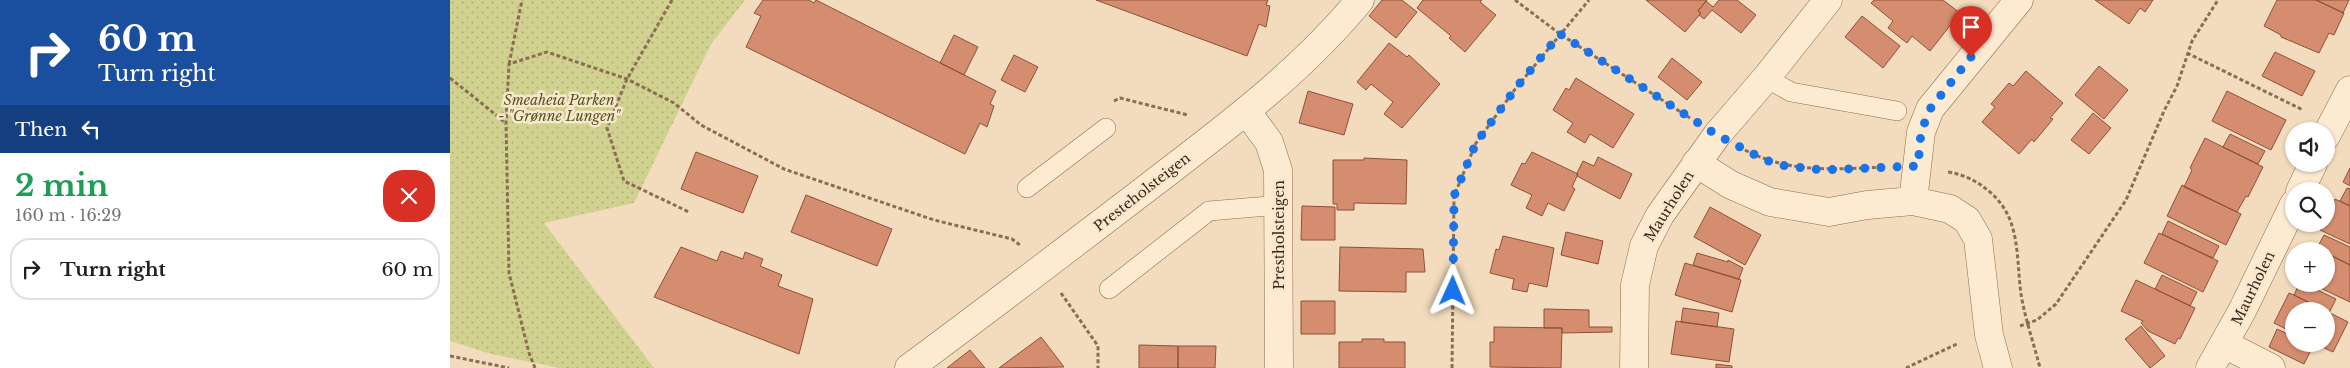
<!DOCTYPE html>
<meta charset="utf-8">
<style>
:root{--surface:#fff;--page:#f6f6f6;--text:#202124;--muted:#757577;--line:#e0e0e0}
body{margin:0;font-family:"Libre Baskerville",serif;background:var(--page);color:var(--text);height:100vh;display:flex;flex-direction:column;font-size:19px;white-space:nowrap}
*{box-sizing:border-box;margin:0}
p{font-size:16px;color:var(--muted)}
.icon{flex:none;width:28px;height:28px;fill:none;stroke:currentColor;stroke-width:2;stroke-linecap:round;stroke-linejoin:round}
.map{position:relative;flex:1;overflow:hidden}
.panel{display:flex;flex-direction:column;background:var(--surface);width:450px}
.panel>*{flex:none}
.guide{background:#1a4fa0;color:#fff;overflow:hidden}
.buttons{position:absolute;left:1835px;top:122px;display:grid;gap:10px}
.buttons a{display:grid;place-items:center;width:50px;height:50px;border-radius:50%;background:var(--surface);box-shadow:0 1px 4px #0004;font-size:25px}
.pin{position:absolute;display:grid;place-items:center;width:42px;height:42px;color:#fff;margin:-51px -21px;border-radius:50% 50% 50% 0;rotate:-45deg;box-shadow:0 0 5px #0007}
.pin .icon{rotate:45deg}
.me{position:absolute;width:55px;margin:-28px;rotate:1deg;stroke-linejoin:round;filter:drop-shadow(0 0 4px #0008)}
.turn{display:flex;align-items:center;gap:18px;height:105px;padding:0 15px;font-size:22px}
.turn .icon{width:65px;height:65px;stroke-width:2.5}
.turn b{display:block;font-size:35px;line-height:42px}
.then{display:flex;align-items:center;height:48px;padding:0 15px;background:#0003;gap:10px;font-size:19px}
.round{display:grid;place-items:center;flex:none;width:52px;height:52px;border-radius:20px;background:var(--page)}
.headline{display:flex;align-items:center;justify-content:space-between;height:85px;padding:0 15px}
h1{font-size:30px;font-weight:700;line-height:38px;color:#1e9e55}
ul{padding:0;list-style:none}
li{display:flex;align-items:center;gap:15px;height:62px;margin:0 10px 8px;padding:0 5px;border:2px solid var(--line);border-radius:20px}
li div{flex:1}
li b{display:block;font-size:19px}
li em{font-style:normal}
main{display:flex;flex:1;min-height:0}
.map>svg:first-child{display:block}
.park{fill:url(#park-dots)}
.building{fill:#d58d6f;stroke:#8e5038}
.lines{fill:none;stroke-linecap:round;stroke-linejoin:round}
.service-casing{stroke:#8c6c54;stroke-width:20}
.minor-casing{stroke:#8c6c54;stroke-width:29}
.path{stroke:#8c6c54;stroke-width:3;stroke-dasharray:4 2.5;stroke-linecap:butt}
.service{stroke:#fcead1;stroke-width:19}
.minor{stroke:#fcead1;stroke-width:28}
.route{stroke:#1a73e8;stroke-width:9;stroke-dasharray:0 16.2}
.labels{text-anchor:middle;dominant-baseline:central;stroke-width:5;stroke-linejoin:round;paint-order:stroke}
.park-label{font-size:14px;font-style:italic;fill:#51581f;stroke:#f9e7cd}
.street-label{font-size:14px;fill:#3a261b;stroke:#f9e7cd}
</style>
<main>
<section class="panel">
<div class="guide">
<div class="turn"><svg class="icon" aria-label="right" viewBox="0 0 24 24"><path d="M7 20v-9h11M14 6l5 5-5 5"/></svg><div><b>60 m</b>Turn right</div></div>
<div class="then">Then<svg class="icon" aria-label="left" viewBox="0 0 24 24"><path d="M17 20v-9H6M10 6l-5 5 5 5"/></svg></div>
</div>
<div class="headline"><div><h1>2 min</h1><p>160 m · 16:29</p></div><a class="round" style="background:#d93025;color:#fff"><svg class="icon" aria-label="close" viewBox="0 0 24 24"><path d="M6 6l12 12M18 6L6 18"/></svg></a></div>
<ul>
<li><svg class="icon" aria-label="right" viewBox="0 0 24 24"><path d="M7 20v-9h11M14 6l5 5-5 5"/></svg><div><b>Turn right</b></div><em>60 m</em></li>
</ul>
</section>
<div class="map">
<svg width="1900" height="368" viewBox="0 0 1900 368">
<defs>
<pattern id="park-dots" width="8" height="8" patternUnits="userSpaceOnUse" patternTransform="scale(1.25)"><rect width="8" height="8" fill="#d1d190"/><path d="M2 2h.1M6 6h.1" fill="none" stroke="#b4b37c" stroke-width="1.8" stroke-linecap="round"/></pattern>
</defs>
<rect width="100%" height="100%" fill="#f2dcbd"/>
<path class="park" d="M0 0H295L261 44 184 203 94 223 204 368H110L41 354 0 341Z"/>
<path class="building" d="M313 0H359L364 3 366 0 546 91 540 104 544 106 537 127 530 123 515 154 296 47 311 16 304 13Z
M646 0H818L816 5 820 6 816 27 809 24 797 56Z
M932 0H952L967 12 946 38 919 16Z
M973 0H1032L1030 2 1046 15 1015 52 999 38 1001 36 967 8Z
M1196 0H1257L1248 11 1251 13 1235 32Z
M1269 0H1287L1306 15 1291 33 1262 10 1254 19 1249 15 1251 13 1248 11 1256 1 1263 7Z
M1424 0H1493L1510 13 1480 51 1462 36 1457 43 1438 28 1443 21 1421 3Z
M1645 0H1703L1695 12 1690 8 1679 24Z
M1827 0H1866L1894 13 1884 35 1879 33 1869 53 1831 37V35L1814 26Z
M1866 0H1899L1893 13Z
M1412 16 1450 46 1433 68 1395 37Z
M504 35 528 47 514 75 490 63Z
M939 43 957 57 959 55 990 84 952 128 934 114 943 102 921 84 916 90 907 82Z
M1825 52 1865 71 1852 96 1812 76Z
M564 55 588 67 575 92 551 80Z
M1222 58 1252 82 1237 100 1208 77Z
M1649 66 1678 90 1654 119 1625 95Z
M1576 71 1613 103 1600 118 1603 119 1584 142 1582 139 1569 154 1532 122 1545 107 1541 104 1559 83 1563 86Z
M1126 78 1184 114 1163 148 1140 134 1135 143 1117 132 1123 123 1103 110 1116 88 1119 90Z
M858 91 903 104 894 135 849 123Z
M1777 91 1836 120 1821 150 1762 121Z
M1643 113 1661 128 1639 154 1621 140Z
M1780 134 1815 151 1808 164 1773 147Z
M1755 138 1813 167 1798 197 1796 196 1787 212 1734 187 1742 170 1740 168Z
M246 152 308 176 293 213 231 189Z
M1082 152 1128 174 1122 187 1125 189 1114 211 1098 203 1092 216 1076 208 1082 195 1061 185 1072 163 1075 164Z
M1148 157 1182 174 1170 199 1127 176V173L1133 161 1144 166Z
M914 158 957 160 956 204 904 203V210H887V204H883V160H914Z
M1900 168V186L1893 182Z
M1732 185 1791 214 1776 245 1717 216Z
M1897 188 1900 189V206L1890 201Z
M356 195 442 229 427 266 341 232Z
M1885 199 1900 206V244L1870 230 1873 224H1876V217Z
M852 206 885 207V240H851Z
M1260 207 1311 235 1295 265 1244 237Z
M1718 221 1769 246 1763 258 1712 234Z
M1116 232 1153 241 1148 264 1111 255Z
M1709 233 1768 261 1753 292 1694 263Z
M1874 235 1900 247V265L1867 248Z
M1053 236 1104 248 1097 287 1079 283 1077 292 1062 289 1064 279 1040 273 1046 249 1049 250Z
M231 247 267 261 271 251 293 259 295 252 313 259 310 266 332 275 328 286 363 299 349 354 204 297Z
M890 247 973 249 975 272H956V292L889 291Z
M1247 253 1278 262V260L1293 268 1289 279 1243 265Z
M1876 253 1900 265V302L1862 284H1876Z
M1235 263 1291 280 1282 312 1225 295Z
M1712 275 1747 292 1740 306 1705 289Z
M1686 280 1745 308 1730 339 1728 338 1725 344 1698 331 1691 323 1693 321 1671 311Z
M1849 284H1855L1886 299 1879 313 1844 295Z
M1839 293 1844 295 1876 311H1844V333L1824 323Z
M851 301H885V334H851Z
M1233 308 1269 313 1267 327 1231 322Z
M1094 309 1139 310V327H1162V332L1112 333V328H1094Z
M1876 311 1898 322 1883 352 1866 344H1876Z
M1226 321 1284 329 1279 362 1221 354Z
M1691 326 1715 356 1700 368 1675 339Z
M1044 327 1112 328 1111 368 1040 367V342H1044Z
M1827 329 1844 337V344L1863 346 1854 364 1819 347Z
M591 337 614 367 549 368Z
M912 339H934V342H955V368H889V342H912Z
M689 345 728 346V368H689Z
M728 346H766L765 368H728Z
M520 350 535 368H497Z
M1266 364 1282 366V368H1266Z"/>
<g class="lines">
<defs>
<path id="service" d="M1316 78 1341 92 1447 111
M577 188 656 128
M659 289 759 211 830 205"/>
<path id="minor" d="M797 112 819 142 828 170 829 368
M1876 136 1900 90
M1246 163 1281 185 1320 202 1379 212 1417 205 1463 201 1500 209 1517 220 1528 239 1539 335 1548 368
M1850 191 1863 164
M1463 201 1471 132 1480 109 1569 0
M1774 344 1821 368
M459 368C540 308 620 247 701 185 775 128 850 73 910 0
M1184 368 1185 285 1194 246 1210 215 1267 135 1316 78 1378 0
M1760 368 1792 311 1844 204"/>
</defs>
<use href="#service" class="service-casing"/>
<use href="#minor" class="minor-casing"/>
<path class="path" d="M222 0 177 79 157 128 174 181 239 212
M1065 0 1110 34 1240 118
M1737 53 1853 110
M59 64 72 0
M0 78 56 123
M664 101 670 98 738 115
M1295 150C1341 174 1385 169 1435 167
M1498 172C1516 175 1529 182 1542 194 1571 220 1566 258 1571 294 1575 319 1584 344 1590 368
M611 293 648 346V368
M1570 326 1587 320 1606 304 1676 200 1714 111 1727 86 1742 41 1768 0
M0 356 59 368
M85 368 79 353 59 273 56 123 59 64 97 52 177 79 224 103 251 125 334 169 484 220 562 239 570 245
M1002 368 1004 196 1026 143 1066 88 1139 0
M1456 368 1509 343"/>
<use href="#service" class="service"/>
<use href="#minor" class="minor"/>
</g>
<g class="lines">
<path class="route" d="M1003 291 1004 196 1026 143 1066 88 1110 34 1267 135 1313 159 1329 165 1372 170 1468 166 1471 132 1480 109 1521 57"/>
</g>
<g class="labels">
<g class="park-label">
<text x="109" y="100">Smeaheia Parken<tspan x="109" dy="16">- "Grønne Lungen"</tspan></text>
</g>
<g class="street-label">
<text transform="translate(692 192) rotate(-38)">Presteholsteigen</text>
<text transform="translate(1219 206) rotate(-58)">Maurholen</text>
<text transform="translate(829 235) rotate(-90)">Prestholsteigen</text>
<text transform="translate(1803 288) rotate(-64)">Maurholen</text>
</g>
</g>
</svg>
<div class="buttons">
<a><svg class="icon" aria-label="sound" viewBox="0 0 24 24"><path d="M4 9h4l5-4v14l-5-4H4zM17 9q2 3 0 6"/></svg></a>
<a><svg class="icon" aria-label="search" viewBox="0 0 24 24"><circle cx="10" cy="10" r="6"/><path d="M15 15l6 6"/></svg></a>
<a>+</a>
<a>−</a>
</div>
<div class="pin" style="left:1521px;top:57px;background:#d93025"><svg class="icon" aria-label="arrive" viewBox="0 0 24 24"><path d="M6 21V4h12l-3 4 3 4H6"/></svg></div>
<svg class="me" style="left:1003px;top:291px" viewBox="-20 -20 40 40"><path d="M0-17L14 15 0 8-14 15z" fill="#1a73e8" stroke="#fff" stroke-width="4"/></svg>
</div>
</main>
